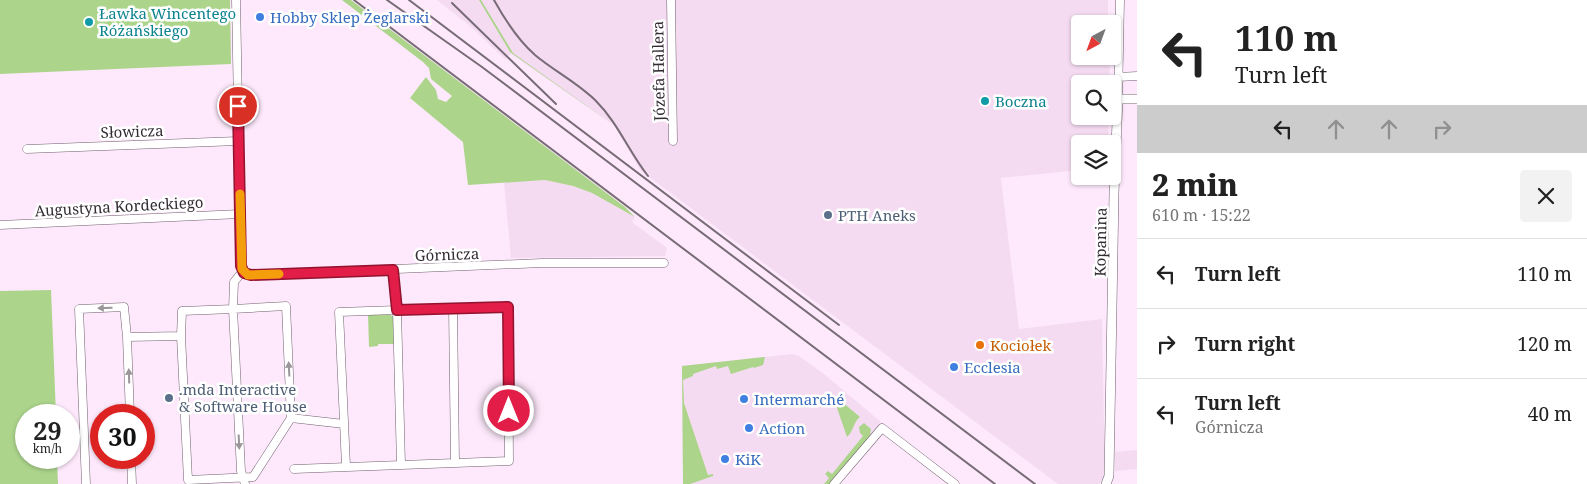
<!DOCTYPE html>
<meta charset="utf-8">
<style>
:root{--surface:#fff;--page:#f2f2f2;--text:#222;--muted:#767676;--line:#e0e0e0}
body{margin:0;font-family:"Noto Serif",serif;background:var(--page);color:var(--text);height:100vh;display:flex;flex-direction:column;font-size:19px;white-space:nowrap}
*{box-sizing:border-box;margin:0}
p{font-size:16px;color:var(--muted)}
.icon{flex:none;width:28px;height:28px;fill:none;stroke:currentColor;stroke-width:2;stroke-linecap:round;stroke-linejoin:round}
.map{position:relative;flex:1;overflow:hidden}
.sheet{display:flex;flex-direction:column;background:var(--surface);width:450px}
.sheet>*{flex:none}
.top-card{background:#fff;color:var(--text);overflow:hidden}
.needle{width:32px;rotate:221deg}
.fabs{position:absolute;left:1071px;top:15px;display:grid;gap:10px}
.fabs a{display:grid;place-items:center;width:50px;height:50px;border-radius:5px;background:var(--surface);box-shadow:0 1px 4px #0004;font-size:25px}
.speed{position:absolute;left:15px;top:404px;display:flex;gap:10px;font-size:25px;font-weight:700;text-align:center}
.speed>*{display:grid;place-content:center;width:65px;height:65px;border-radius:50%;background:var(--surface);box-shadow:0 1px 4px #0004;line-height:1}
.speed small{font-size:12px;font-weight:400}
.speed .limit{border:8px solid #d22;background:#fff;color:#111}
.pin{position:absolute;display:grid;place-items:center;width:42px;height:42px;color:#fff;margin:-21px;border:2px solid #fff;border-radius:50%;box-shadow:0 1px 5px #0007}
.me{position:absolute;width:55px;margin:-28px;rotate:0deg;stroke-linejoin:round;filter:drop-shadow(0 0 4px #0008)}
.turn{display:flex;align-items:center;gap:18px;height:105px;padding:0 15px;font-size:22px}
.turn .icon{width:65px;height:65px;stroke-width:2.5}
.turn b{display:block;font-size:35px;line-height:42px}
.lanes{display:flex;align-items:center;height:48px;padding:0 15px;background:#0003;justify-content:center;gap:25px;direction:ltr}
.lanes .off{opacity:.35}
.round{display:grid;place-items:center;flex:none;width:52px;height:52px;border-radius:5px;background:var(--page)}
.summary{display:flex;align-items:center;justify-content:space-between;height:85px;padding:0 15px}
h1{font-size:30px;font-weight:800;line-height:38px}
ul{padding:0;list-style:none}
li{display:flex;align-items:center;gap:15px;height:70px;padding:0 15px;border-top:1px solid var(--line)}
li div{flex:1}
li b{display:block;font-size:19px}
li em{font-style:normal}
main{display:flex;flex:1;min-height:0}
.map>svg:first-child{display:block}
.built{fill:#f5dbf2}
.green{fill:#acd58b}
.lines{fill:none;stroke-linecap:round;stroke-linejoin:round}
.minor-casing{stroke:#705f6e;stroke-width:9}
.tertiary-casing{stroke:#705f6e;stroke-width:10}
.minor{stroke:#fff;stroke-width:8}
.tertiary{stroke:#fff;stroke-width:9}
.rail{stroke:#776b76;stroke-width:2}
.oneway{fill:#9a9699}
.route-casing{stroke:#92132f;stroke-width:12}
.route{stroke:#e11d48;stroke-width:9}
.slow{stroke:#f59e0b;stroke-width:9}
.shop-dot{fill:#3f7fe0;stroke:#fff;stroke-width:2}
.culture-dot{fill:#0f9aa8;stroke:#fff;stroke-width:2}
.service-dot{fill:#5c6f8a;stroke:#fff;stroke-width:2}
.food-dot{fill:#e8710a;stroke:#fff;stroke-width:2}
.labels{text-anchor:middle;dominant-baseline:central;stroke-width:5;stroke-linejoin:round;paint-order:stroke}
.culture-label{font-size:15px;fill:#0d838f;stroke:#fff;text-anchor:start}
.shop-label{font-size:15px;fill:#366cbe;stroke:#fff;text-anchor:start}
.street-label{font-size:15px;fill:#342c33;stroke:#fff}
.service-label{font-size:15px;fill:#4e5e75;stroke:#fff;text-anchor:start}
.food-label{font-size:15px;fill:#c56008;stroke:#fff;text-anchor:start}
</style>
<main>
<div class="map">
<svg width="1137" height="484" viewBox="0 0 1137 484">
<rect width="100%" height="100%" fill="#fde9fb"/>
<path class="built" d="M437 0H1108V24H1080V56H1107V60H1110L1109 84H1080V116H1109L1108 144H1080V170L1001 178 1019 329 1102 319 1105 476 1099 484H1058L640 170 614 125 511 54 505 59 470 26Z
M545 180 573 186 592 193 635 217 632 222 667 248 665 256 511 258 504 182Z
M793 354 799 356 824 374 881 422 830 484H683L682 366Z
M1137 450V469L1115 471V452Z"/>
<path class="green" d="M0 0H230L231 64C154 67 77 71 0 74Z
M342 0H351L625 207 635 217 592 193 573 186 545 180 468 185 463 142 410 98 426 77 436 90 438 99 446 102 452 96 431 79 429 68 423 62Z
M479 0H481L513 53 615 126 510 52Z
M51 290 56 415H26V458H57L58 484H0V291Z
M387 313 395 318V344H378V346L369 347 368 314Z
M765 357 763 365 754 368 753 367 731 374 728 366 717 369 716 366 693 374V376L683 380 684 403 708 475 713 474V476L690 484H683L682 366Z
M841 401 860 417C853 422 854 431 847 437L836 405 837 402Z
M864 423 871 429 870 436 830 484H824L829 478 825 474 828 471 832 474 863 436 860 433 859 427Z"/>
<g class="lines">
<defs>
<path id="minor" d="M236 0 241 266 243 271
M671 0 673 141
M1118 77 1137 76
M1118 99 1120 0
M27 149 238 141
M0 225 240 214
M243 271 251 275 542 263H664
M243 271 234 282 233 309 182 311 181 336 188 480 253 477 291 418
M453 308 455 462
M127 337 181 336
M291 418 344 424
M131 458 132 484
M346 466 339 312 397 310 401 465
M294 469 509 461 508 307 397 310 393 270
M86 484 79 309 124 307 127 337 130 415
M245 484 241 471 233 309 286 306 291 418
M834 484 882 428 955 484"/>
<path id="tertiary" d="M1106 484 1109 476 1114 193 1118 99H1137"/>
</defs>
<use href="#minor" class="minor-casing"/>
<use href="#tertiary" class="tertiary-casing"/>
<use href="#minor" class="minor"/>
<use href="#tertiary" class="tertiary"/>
<path class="rail" d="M354 0 995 484
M387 0 482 67 1035 484
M409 0 839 325
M494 0C505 20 517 39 535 55 554 71 578 83 596 101 618 123 629 152 648 176
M452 3 556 104"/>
</g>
<defs><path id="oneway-solid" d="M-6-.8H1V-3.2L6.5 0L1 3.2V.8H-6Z" transform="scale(1.25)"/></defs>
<g class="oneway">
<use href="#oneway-solid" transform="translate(105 308) rotate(178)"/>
<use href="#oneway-solid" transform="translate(289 369) rotate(-93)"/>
<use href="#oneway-solid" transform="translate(129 376) rotate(-92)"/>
<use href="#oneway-solid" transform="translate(239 442) rotate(87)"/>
</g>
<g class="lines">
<defs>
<path id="route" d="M238 106 241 266 244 273 251 275 393 270 397 310 508 307 509 411"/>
</defs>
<use href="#route" class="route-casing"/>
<use href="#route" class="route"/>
<path class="slow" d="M240 194 242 269 248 275 279 274"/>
</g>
<g class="shop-dot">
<circle cx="260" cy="17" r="5"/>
<circle cx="954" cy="367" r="5"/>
<circle cx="744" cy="399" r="5"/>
<circle cx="749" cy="428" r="5"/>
<circle cx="725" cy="459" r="5"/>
</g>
<g class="culture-dot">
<circle cx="89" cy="22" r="5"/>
<circle cx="985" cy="101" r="5"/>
</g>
<g class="service-dot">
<circle cx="828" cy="215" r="5"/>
<circle cx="169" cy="398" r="5"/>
</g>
<circle class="food-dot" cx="980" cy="345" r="5"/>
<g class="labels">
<g class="culture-label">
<text x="99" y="13">Ławka Wincentego<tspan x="99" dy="17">Różańskiego</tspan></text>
<text x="995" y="101">Boczna</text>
</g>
<g class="shop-label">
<text x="270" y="17">Hobby Sklep Żeglarski</text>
<text x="964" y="367">Ecclesia</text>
<text x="754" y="399">Intermarché</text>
<text x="759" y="428">Action</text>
<text x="735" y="459">KiK</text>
</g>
<g class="street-label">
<text transform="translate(658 71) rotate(-91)">Józefa Hallera</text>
<text transform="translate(132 131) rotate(-2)">Słowicza</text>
<text transform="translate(119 206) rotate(-3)">Augustyna Kordeckiego</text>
<text transform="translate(1100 242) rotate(-89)">Kopanina</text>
<text transform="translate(447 254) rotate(-2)">Górnicza</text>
</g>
<g class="service-label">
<text x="838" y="215">PTH Aneks</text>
<text x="179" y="389">.mda Interactive<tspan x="179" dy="17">&amp; Software House</tspan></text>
</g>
<g class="food-label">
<text x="990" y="345">Kociołek</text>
</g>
</g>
</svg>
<div class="fabs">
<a><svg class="needle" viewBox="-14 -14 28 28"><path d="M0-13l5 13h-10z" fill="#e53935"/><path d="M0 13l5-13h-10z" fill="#767676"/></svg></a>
<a><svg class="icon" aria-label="search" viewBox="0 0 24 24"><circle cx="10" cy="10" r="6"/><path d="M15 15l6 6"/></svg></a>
<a><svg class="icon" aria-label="layers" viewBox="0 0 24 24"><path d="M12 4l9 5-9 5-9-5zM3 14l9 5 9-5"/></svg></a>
</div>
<div class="speed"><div>29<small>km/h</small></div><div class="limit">30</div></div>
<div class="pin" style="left:238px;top:106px;background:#d93025"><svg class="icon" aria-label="arrive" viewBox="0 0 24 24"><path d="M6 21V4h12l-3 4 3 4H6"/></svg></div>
<svg class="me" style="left:509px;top:411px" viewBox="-20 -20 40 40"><circle r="17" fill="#e11d48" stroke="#fff" stroke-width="3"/><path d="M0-11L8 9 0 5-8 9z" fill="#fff"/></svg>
</div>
<section class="sheet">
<div class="top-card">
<div class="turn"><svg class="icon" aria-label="left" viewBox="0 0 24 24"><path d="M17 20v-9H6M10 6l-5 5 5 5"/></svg><div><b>110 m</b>Turn left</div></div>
<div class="lanes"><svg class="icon" aria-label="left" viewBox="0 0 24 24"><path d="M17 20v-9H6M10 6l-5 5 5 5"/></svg><svg class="icon off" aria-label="ahead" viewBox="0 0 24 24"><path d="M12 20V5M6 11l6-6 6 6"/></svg><svg class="icon off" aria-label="ahead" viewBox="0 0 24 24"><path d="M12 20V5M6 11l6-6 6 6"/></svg><svg class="icon off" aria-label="right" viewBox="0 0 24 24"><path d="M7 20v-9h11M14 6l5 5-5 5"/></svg></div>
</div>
<div class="summary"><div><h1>2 min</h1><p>610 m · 15:22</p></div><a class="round"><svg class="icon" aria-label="close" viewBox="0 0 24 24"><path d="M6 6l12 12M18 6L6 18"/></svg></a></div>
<ul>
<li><svg class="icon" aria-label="left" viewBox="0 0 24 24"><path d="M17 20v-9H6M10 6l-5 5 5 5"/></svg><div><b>Turn left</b></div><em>110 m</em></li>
<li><svg class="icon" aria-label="right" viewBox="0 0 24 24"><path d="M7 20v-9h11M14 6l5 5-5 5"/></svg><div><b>Turn right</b></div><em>120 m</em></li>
<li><svg class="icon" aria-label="left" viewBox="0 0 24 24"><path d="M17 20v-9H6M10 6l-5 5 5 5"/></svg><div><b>Turn left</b><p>Górnicza</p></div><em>40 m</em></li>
</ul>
</section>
</main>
